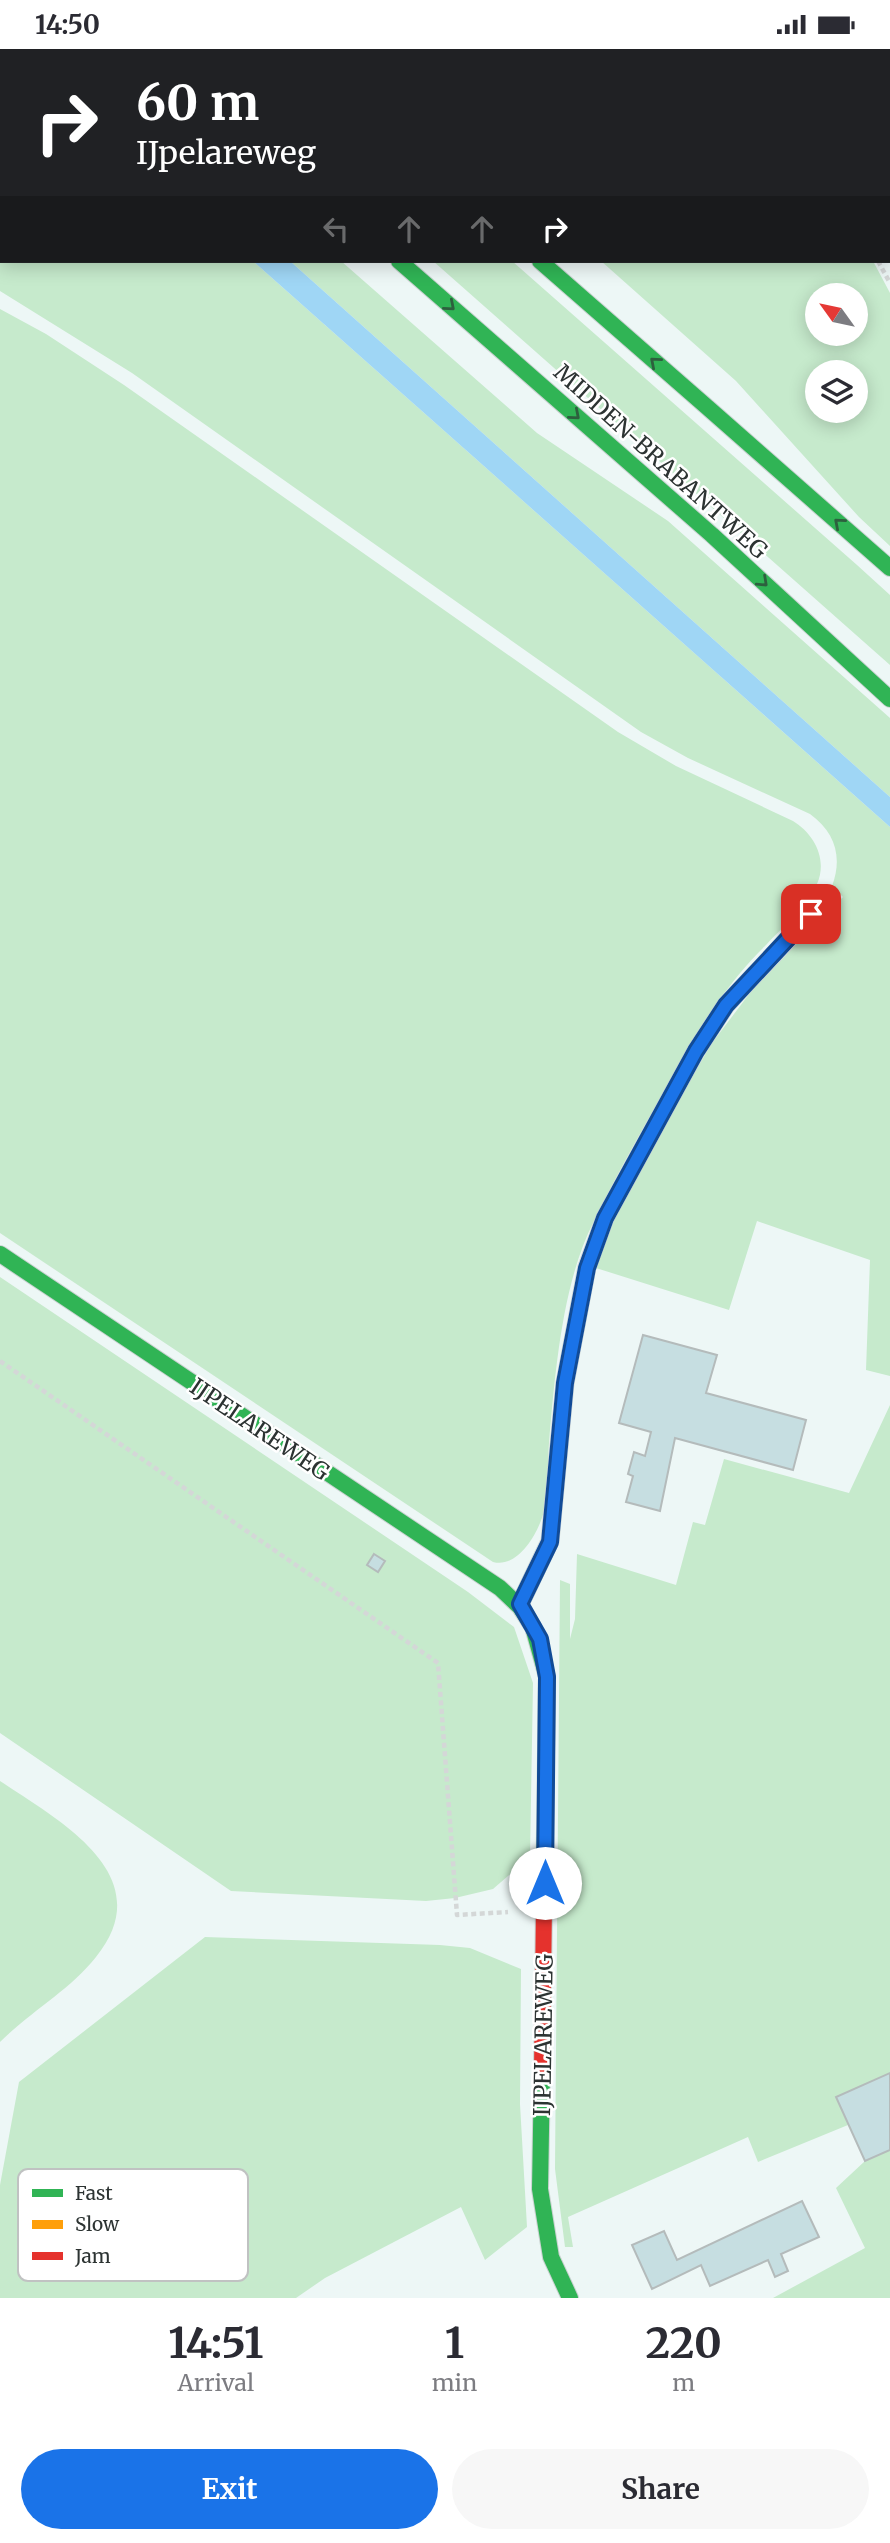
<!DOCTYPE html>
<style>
:root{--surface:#fff;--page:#f7f7f7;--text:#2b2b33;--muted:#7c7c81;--accent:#1a73e8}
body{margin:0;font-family:Merriweather,serif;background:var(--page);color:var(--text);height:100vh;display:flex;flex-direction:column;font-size:26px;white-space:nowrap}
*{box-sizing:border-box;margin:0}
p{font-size:23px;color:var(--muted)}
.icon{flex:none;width:38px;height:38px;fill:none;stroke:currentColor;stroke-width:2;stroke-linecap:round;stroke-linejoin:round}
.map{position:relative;height:2249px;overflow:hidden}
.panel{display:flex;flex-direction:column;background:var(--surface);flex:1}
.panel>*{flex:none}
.banner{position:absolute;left:0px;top:0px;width:891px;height:214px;box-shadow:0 4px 18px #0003;background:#202124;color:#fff;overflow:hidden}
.needle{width:46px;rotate:303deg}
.buttons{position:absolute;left:805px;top:234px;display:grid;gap:14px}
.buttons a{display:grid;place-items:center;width:63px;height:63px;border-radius:50%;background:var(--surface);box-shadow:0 4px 18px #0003;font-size:35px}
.pin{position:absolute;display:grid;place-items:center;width:60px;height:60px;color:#fff;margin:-30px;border-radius:14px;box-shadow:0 4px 10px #0006}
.me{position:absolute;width:77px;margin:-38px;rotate:0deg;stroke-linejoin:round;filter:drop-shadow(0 0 5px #0008)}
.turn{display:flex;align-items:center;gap:24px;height:147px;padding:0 21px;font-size:32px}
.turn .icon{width:91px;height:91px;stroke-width:2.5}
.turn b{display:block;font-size:49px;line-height:60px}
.lanes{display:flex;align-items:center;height:66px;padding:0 21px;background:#0003;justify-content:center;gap:35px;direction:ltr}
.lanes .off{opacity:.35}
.eta{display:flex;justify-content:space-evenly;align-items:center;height:119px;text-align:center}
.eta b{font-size:42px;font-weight:700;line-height:49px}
.button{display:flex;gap:14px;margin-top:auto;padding:14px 21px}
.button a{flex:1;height:80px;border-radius:42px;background:var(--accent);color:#fff;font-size:28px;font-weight:700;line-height:80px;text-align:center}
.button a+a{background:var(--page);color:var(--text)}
.status{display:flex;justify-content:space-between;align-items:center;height:49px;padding:0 35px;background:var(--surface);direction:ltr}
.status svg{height:19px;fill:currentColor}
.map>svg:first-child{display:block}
.green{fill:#c6eacc;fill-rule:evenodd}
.water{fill:#9fd6f5}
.building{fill:#c6dee1;stroke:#b4bbbb;stroke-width:2}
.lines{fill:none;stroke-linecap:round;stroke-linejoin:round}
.lane-casing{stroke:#cad2d1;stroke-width:19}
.fast-casing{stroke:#cad2d1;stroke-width:18}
.slow-casing{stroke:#cad2d1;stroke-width:18}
.jam-casing{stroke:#cad2d1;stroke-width:18}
.path{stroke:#d4d7d7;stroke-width:4.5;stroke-dasharray:5 3.5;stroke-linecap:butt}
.lane{stroke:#fcfefe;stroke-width:18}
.fast{stroke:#30b455;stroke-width:16}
.slow{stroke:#ff9f0a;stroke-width:16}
.jam{stroke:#e5322d;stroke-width:16}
.oneway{stroke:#2d603e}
.route-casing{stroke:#114b97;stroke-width:18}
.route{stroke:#1a73e8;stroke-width:12}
.labels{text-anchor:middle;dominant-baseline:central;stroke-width:5;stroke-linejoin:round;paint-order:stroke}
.street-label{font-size:23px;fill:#2c3332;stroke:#fff}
.key{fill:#fff;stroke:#c0c2c2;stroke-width:2}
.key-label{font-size:19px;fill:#2c3332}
</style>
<div class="status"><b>14:50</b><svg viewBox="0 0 49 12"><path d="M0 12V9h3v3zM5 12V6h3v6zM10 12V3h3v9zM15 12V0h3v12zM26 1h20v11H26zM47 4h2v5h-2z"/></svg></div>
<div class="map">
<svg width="890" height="2249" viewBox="0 0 890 2249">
<rect width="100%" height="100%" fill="#edf7f6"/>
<path class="green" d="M0 0 7 2H2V212H253L890 778V1327L866 1321 870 1211 757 1172 729 1261 596 1219 611 1177 666 1072 712 994 756 936 843 848 832 837C843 808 835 783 810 765L688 709 641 683 132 324 0 242Z
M290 212H341L537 384 668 472 890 669V748Z
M433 212H512L857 516 890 546V616Z
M601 212H873L890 244V497L859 468 736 332ZM817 247H856V285H817ZM817 324H856V362H817Z
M0 260 46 285 124 336 618 683 676 717 793 772C814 785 828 810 817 835 807 860 785 875 767 895 749 912 734 931 719 951 702 974 689 999 675 1023 647 1072 619 1121 594 1172 562 1234 555 1325 549 1394 547 1415 550 1441 544 1462 539 1483 518 1520 493 1513L0 1184Z
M0 1228 468 1543 514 1578 533 1634 530 1808 493 1840 455 1849 426 1852 231 1842 0 1684Z
M890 1356V2024L836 2048 848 2076 758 2113 748 2088 568 2168 573 2198H565L555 2120 560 1531 570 1535V1590L575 1570 577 1505 676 1536 693 1473 705 1476 724 1410 849 1444Z
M0 1732C58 1771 162 1826 96 1908 70 1941 30 1963 0 1993Z
M205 1888 440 1896 470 1899 521 1920 520 2055 527 2178 485 2211 461 2158 325 2229 296 2249H0V2136L19 2033Z
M890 2101V2249H773L865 2199 836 2139 865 2112Z"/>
<path class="water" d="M253 212H290L890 748V778Z"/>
<path class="building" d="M643 1286 717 1306 706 1344 806 1371 793 1421 675 1389 660 1462 626 1453 633 1427 628 1425 634 1403 645 1407 651 1383 619 1374Z
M374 1505 385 1512 378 1523 367 1516Z
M890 2024V2101L865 2112 836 2048Z
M802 2152 819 2188 781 2205 788 2222 775 2228 768 2211 710 2237 701 2216 652 2240 632 2196 664 2182 677 2211Z"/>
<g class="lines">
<defs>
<path id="lane" d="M520 1555 550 1492 565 1334 587 1218 605 1169 696 1002 726 956 826 850"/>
<path id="fast" d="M154 0 156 2
M399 212 712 486
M540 212 707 358
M707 358 890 519
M712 486 890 650
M0 1205 500 1539 520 1558 533 1578 547 1628 544 1854
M542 2022 540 2140 551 2208 570 2249"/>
<path id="slow" d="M298 0 300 2"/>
<path id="jam" d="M542 2022 544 1854"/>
</defs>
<use href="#lane" class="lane-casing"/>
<use href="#fast" class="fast-casing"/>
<use href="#slow" class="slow-casing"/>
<use href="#jam" class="jam-casing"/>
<path class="path" d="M790 0V2
M889 104H890
M889 197H890
M878 212 890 234
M0 1312 438 1614 457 1866 508 1863"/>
<use href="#lane" class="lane"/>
<use href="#fast" class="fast"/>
<use href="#slow" class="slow"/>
<use href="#jam" class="jam"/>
</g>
<defs><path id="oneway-chevron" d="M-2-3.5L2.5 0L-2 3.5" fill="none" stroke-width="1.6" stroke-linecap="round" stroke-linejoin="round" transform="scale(1.75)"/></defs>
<g class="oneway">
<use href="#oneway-chevron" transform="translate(450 257) rotate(41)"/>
<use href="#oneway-chevron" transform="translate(655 313) rotate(-139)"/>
<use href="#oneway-chevron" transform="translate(575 366) rotate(41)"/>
<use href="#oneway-chevron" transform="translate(839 474) rotate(-139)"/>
<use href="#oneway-chevron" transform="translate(763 533) rotate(43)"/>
</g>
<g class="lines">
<defs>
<path id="route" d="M545 1834 547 1628 540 1590 520 1555 550 1493 565 1334 587 1219 605 1169 696 1002 726 956 811 865"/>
</defs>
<use href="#route" class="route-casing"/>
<use href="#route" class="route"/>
</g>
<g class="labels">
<g class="street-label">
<text transform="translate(661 412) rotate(42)">MIDDEN-BRABANTWEG</text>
<text transform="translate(260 1380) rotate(34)">IJPELAREWEG</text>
<text transform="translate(543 1986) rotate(-89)">IJPELAREWEG</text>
</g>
</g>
<rect x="18" y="2120" width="230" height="112" rx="10" class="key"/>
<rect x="32" y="2140" width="31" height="8" fill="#30b455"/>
<rect x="32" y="2171" width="31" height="9" fill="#ff9f0a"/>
<rect x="32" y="2203" width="31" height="8" fill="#e5322d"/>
<g class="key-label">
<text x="75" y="2151">Fast</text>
<text x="75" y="2182">Slow</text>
<text x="75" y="2214">Jam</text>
</g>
</svg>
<div class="buttons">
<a><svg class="needle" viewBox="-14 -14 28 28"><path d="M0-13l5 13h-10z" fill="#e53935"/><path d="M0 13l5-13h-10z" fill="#7c7c81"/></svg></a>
<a><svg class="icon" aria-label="layers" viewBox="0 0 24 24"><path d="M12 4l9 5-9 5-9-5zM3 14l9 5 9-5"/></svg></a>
</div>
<div class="pin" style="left:811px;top:865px;background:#d93025"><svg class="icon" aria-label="arrive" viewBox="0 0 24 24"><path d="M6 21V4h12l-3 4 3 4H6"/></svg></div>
<svg class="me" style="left:545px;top:1834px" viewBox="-20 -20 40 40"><circle r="19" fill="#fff"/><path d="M0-13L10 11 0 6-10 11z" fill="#1a73e8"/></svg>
<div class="banner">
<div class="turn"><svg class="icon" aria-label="right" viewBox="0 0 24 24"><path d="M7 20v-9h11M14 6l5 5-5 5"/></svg><div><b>60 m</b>IJpelareweg</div></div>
<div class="lanes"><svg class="icon off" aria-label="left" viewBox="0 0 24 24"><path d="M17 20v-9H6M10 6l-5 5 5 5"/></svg><svg class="icon off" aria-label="ahead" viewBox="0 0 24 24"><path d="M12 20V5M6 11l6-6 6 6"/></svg><svg class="icon off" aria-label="ahead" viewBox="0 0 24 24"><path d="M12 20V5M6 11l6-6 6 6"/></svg><svg class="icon" aria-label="right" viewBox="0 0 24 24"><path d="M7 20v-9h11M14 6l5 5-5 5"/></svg></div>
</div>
</div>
<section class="panel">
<div class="eta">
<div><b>14:51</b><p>Arrival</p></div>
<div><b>1</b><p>min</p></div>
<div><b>220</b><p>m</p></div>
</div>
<div class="button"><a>Exit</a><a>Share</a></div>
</section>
